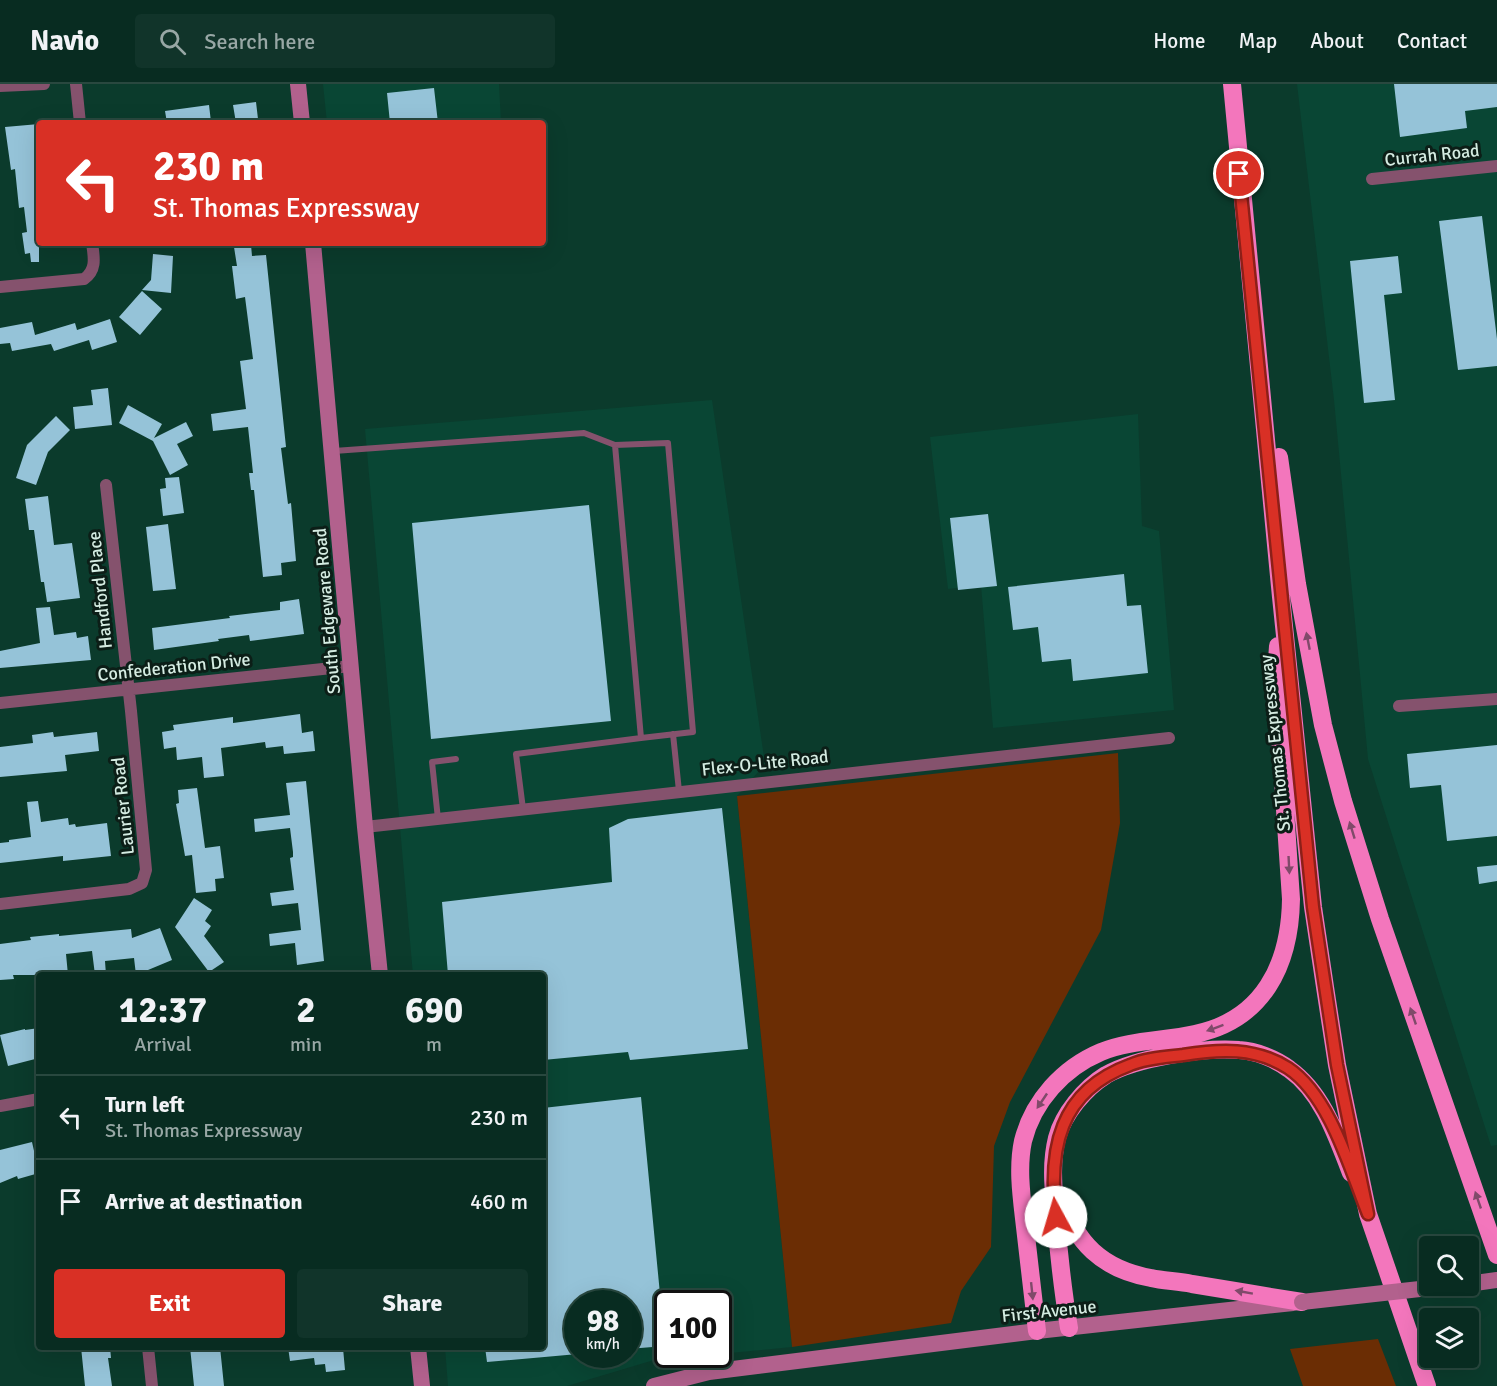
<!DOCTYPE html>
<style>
:root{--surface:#082c21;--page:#11342a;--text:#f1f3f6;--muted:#98a7a5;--line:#29483f;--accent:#d93025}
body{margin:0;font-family:Signika,sans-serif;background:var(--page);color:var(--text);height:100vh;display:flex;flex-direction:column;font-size:22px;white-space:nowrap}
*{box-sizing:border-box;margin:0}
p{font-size:20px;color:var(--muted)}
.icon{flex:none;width:33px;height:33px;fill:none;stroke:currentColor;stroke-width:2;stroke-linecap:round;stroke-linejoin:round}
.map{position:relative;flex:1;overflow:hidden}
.sheet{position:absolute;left:36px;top:888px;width:510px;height:378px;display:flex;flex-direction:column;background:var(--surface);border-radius:6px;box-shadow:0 6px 24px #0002,0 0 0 2px var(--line)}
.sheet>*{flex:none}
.banner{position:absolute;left:36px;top:36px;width:510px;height:126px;border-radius:6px;box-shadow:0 6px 24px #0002,0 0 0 2px var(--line);background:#d93025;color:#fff;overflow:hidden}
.tools{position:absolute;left:1419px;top:1152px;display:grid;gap:12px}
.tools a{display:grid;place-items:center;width:60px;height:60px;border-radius:6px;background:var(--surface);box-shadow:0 6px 24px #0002,0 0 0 2px var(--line);font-size:30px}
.speed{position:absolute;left:564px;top:1206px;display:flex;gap:12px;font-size:30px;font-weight:700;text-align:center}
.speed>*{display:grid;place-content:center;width:78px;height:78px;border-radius:50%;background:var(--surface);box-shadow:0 6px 24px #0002,0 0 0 2px var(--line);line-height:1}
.speed small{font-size:15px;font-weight:400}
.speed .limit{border:3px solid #111;border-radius:9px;background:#fff;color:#111}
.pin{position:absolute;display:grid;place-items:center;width:51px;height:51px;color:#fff;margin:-26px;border:3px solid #fff;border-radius:50%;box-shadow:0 2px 6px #0007}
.me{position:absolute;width:66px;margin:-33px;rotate:354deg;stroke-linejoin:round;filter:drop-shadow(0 0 4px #0008)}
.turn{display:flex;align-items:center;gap:21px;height:126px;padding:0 18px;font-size:27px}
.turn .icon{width:78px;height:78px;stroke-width:2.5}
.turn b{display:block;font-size:42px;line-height:51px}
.eta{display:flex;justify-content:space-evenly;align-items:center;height:102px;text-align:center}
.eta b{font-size:36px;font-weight:700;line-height:42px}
.cta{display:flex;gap:12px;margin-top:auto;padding:12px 18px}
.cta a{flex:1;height:69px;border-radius:6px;background:var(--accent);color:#fff;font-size:24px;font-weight:700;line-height:69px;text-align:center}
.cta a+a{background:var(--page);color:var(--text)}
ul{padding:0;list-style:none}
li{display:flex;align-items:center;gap:18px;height:84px;padding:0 18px;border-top:2px solid var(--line)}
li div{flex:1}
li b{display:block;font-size:22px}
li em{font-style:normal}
header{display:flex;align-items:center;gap:36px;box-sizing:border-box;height:84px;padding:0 30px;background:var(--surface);border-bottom:2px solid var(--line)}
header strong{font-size:28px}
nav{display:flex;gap:33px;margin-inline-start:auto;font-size:21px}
.search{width:420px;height:54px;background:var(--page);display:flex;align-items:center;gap:15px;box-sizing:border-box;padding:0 21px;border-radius:6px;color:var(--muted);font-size:22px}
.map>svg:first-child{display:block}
.built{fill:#094634;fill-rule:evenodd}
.green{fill:#6b2d04}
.building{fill:#95c3d8}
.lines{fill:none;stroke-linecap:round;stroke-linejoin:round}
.service{stroke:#85526d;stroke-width:6}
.minor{stroke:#85526d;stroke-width:12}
.secondary{stroke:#b2618d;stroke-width:16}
.motorway{stroke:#f376bc;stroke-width:18}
.secondary-bridge{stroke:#b2618d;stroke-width:16}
.oneway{fill:#804a6a}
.route-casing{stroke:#8d1f18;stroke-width:15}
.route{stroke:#d93025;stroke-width:10}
.labels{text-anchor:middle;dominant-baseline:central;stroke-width:6;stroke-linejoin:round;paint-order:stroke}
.street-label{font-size:18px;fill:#d5ece2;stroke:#0c1e17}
</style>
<header>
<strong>Navio</strong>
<div class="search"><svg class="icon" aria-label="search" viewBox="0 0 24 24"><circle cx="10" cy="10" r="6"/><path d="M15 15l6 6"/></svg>Search here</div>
<nav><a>Home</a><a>Map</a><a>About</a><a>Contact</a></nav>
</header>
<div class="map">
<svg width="1497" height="1302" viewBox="0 0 1497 1302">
<rect width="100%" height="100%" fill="#0b3b2c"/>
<path class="built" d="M323 0H499L501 39H327Z
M1297 0H1497V1061L1491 1062 1368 675 1334 316Z
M712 316 765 680 737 712 792 1263 719 1270 718 1220H668V1270L712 1271 654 1276 567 1302H448L445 1263H543V891H413L365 345ZM578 1220H628V1270H578Z
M1138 330 1142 442 1159 447 1174 626 993 644 981 501 948 505 930 353Z"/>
<path class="green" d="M1118 669 1120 739 1101 846 1010 1018 994 1062 991 1163 961 1207 951 1239 792 1263 737 712Z
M1378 1255 1396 1302H1303L1290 1265Z"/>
<path class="building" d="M1394 0H1497V23L1465 27 1467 44 1400 53Z
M434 4 438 39H390L387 9Z
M256 18 258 35 252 36 253 39H236L233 21Z
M209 21 211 38 167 39 165 27Z
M39 40V178H31L30 169 25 170 22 149 27 148 24 123 19 124 15 85 11 86 5 43Z
M1482 132 1497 255V282L1458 286 1439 137Z
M251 161 252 172 266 171 286 363 281 364 288 420 291 419 296 477 281 479 282 491 263 493 254 406H251L249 389H253L248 343 213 347 211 330 246 325 240 277 253 275 245 213 236 215 232 182H237L234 163Z
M153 170 173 172 171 209 142 206 151 196Z
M1398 172 1402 209 1384 211 1395 316 1364 319 1350 177Z
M142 207 162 225 140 251 119 233Z
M110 235 117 258 92 266 89 256 54 267 51 260 12 267 10 259 0 260V244L32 238 35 251 75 239 77 246Z
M108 304 112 341 75 345 73 323 93 321 91 306Z
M128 321 162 340 154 354 186 338 193 352 177 360 188 381 170 391 153 357 119 339Z
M56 332 70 346 48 368 36 401 16 394 27 361Z
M179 393 184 429 163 432 160 405 166 404 165 394Z
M48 412 54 461 72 459 80 514 47 518 44 498H41L34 446H29L25 415Z
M589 421 611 637 431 655 412 439Z
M988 430 997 502 958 506 950 434Z
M168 440 176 505 153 507 146 443Z
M1124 490 1127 522 1141 521 1148 589 1073 597 1071 575 1042 578 1038 543 1013 546 1008 503Z
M299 515 304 550 250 557 249 551 218 555 219 557 154 566 152 544 230 534 229 532 280 526V518Z
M50 523 54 551 76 548 77 554 88 552 91 576 0 584V567L40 559 36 524Z
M300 630 302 649 313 647 315 667 284 670 283 662 266 664 265 658 221 664 224 692 204 694 202 673 177 676 176 663 164 665 162 648 174 646 173 641 233 633V639Z
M53 648 54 653 97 648 99 667 65 671 67 687 0 693V663L33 659 32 651Z
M1497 661V752L1447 757 1441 701 1410 704 1407 670Z
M306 697 324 877 297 881 295 859 270 862 269 850 301 846 298 819 272 822 270 809 294 806 290 774 293 773V768L290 744 255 748 254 735 290 731 286 699Z
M197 704 205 764 220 762 224 794 215 795 216 807 196 809 192 771 185 772 176 720 179 719 178 706Z
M38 717 41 738 68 734 69 741 75 740 76 743 107 739 111 772 63 777V772L0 779V759L9 758V756L31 753 27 718Z
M722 724 748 965 630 976 628 968 543 976V891H448L442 818 612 798 609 744 628 735Z
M1497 781V797L1479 800 1477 783Z
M194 814 212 826 205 837 211 842 204 852 224 878 209 888 175 843Z
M160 844 172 876 136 891 134 874 105 877 106 891H95L92 867 66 870 68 891H13L14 895 0 896V860L31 856 30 853 59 850V852L131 845 132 854Z
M39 944V974L8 982 0 951 25 945V946Z
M641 1013 665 1262 628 1265V1220H578V1270L487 1278 485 1263H543V1024Z
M32 1058 39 1089 18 1095 17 1092 0 1099V1066Z
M81 1263H110L111 1274H108L112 1302H85Z
M190 1263H220L224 1302H194Z
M288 1263 343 1264 345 1286 326 1288 325 1280 315 1281 314 1274 290 1277Z"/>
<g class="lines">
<path class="service" d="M334 367 584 349 615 361
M673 650 679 707
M523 725 516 670 641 654 615 361 668 359 693 648 641 654
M438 735 432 678 456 675"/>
<path class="minor" d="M76 0 80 39
M0 2 44 0
M1372 95 1497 82
M0 203 84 195C97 186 94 173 92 159
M0 619 351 582
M1399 622 1497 615
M365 743 1169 654
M0 820 129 805 142 799 146 786 131 627 106 401
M0 1022 39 1015
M148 1263 152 1302"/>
<path class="secondary" d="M298 0 302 39
M313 159 365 743 380 891
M1468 1200 1497 1196
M418 1263 422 1302
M654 1302 709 1288 1037 1247 1293 1219"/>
<path class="motorway" d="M1232 0 1281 513 1313 823 1325 903 1337 981 1368 1130 1427 1302
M1279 373 1297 500 1323 641 1343 717 1380 835 1497 1171
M1061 1112C1075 1159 1102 1185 1151 1194 1164 1197 1178 1197 1192 1200 1229 1206 1265 1212 1302 1218
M1069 1244C1063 1208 1059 1172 1056 1136 1054 1108 1050 1082 1057 1054 1063 1030 1085 1004 1106 991 1136 974 1204 963 1239 966 1256 967 1276 975 1289 985 1323 1009 1337 1053 1351 1089
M1037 1247C1033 1213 1029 1178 1025 1143 1022 1116 1017 1085 1023 1057 1033 1017 1063 984 1101 968 1130 956 1164 957 1195 950 1263 936 1290 881 1291 815L1276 591 1278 562"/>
<path class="secondary-bridge" d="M1302 1218 1438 1203"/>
</g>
<defs><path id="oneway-solid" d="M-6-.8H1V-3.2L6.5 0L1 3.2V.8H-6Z" transform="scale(1.5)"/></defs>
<g class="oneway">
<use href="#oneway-solid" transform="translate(1308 557) rotate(-101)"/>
<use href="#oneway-solid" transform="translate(1352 746) rotate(-107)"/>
<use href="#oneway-solid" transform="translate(1289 781) rotate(87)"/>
<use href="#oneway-solid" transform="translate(1413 932) rotate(-109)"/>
<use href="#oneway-solid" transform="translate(1215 944) rotate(160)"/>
<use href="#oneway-solid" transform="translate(1042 1017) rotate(124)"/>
<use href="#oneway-solid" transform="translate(1478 1116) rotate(-109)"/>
<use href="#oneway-solid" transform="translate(1032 1207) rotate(84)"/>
<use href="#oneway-solid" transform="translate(1244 1208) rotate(-170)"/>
</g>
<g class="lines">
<defs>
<path id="route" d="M1056 1133C1048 1065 1059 1007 1130 981 1146 974 1166 973 1183 971 1220 965 1255 963 1288 984 1330 1012 1350 1085 1368 1130L1337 981 1313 823 1239 90"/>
</defs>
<use href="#route" class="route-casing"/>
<use href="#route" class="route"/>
</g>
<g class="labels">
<g class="street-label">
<text transform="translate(1432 71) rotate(-6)">Currah Road</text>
<text transform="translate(100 506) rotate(-96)">Handford Place</text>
<text transform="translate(327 527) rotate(-95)">South Edgeware Road</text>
<text transform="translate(174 583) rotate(-6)">Confederation Drive</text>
<text transform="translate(1275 659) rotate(-96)">St. Thomas Expressway</text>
<text transform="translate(765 679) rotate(-6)">Flex-O-Lite Road</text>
<text transform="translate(123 722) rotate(-96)">Laurier Road</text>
<text transform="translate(1049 1227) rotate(-6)">First Avenue</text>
</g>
</g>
</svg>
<div class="tools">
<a><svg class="icon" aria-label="search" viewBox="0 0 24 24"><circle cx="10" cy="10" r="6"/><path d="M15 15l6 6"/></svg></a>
<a><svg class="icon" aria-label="layers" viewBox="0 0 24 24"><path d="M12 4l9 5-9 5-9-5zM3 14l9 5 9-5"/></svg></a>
</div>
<div class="speed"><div>98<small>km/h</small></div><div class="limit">100</div></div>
<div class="pin" style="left:1239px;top:90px;background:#d93025"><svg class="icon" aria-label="arrive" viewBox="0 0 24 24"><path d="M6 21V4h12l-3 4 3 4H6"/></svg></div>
<svg class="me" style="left:1056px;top:1133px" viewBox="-20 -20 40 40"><circle r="19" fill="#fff"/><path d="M0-13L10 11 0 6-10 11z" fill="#d93025"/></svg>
<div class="banner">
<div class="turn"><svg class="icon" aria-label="left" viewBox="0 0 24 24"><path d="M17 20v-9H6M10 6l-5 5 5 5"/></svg><div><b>230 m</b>St. Thomas Expressway</div></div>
</div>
<section class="sheet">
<div class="eta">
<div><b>12:37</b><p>Arrival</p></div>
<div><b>2</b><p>min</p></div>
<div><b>690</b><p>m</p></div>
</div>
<ul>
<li><svg class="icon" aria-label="left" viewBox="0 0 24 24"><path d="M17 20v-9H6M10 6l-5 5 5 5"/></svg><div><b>Turn left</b><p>St. Thomas Expressway</p></div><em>230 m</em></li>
<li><svg class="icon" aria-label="arrive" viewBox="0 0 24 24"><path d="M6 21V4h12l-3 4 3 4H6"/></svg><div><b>Arrive at destination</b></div><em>460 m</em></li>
</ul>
<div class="cta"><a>Exit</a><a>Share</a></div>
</section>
</div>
